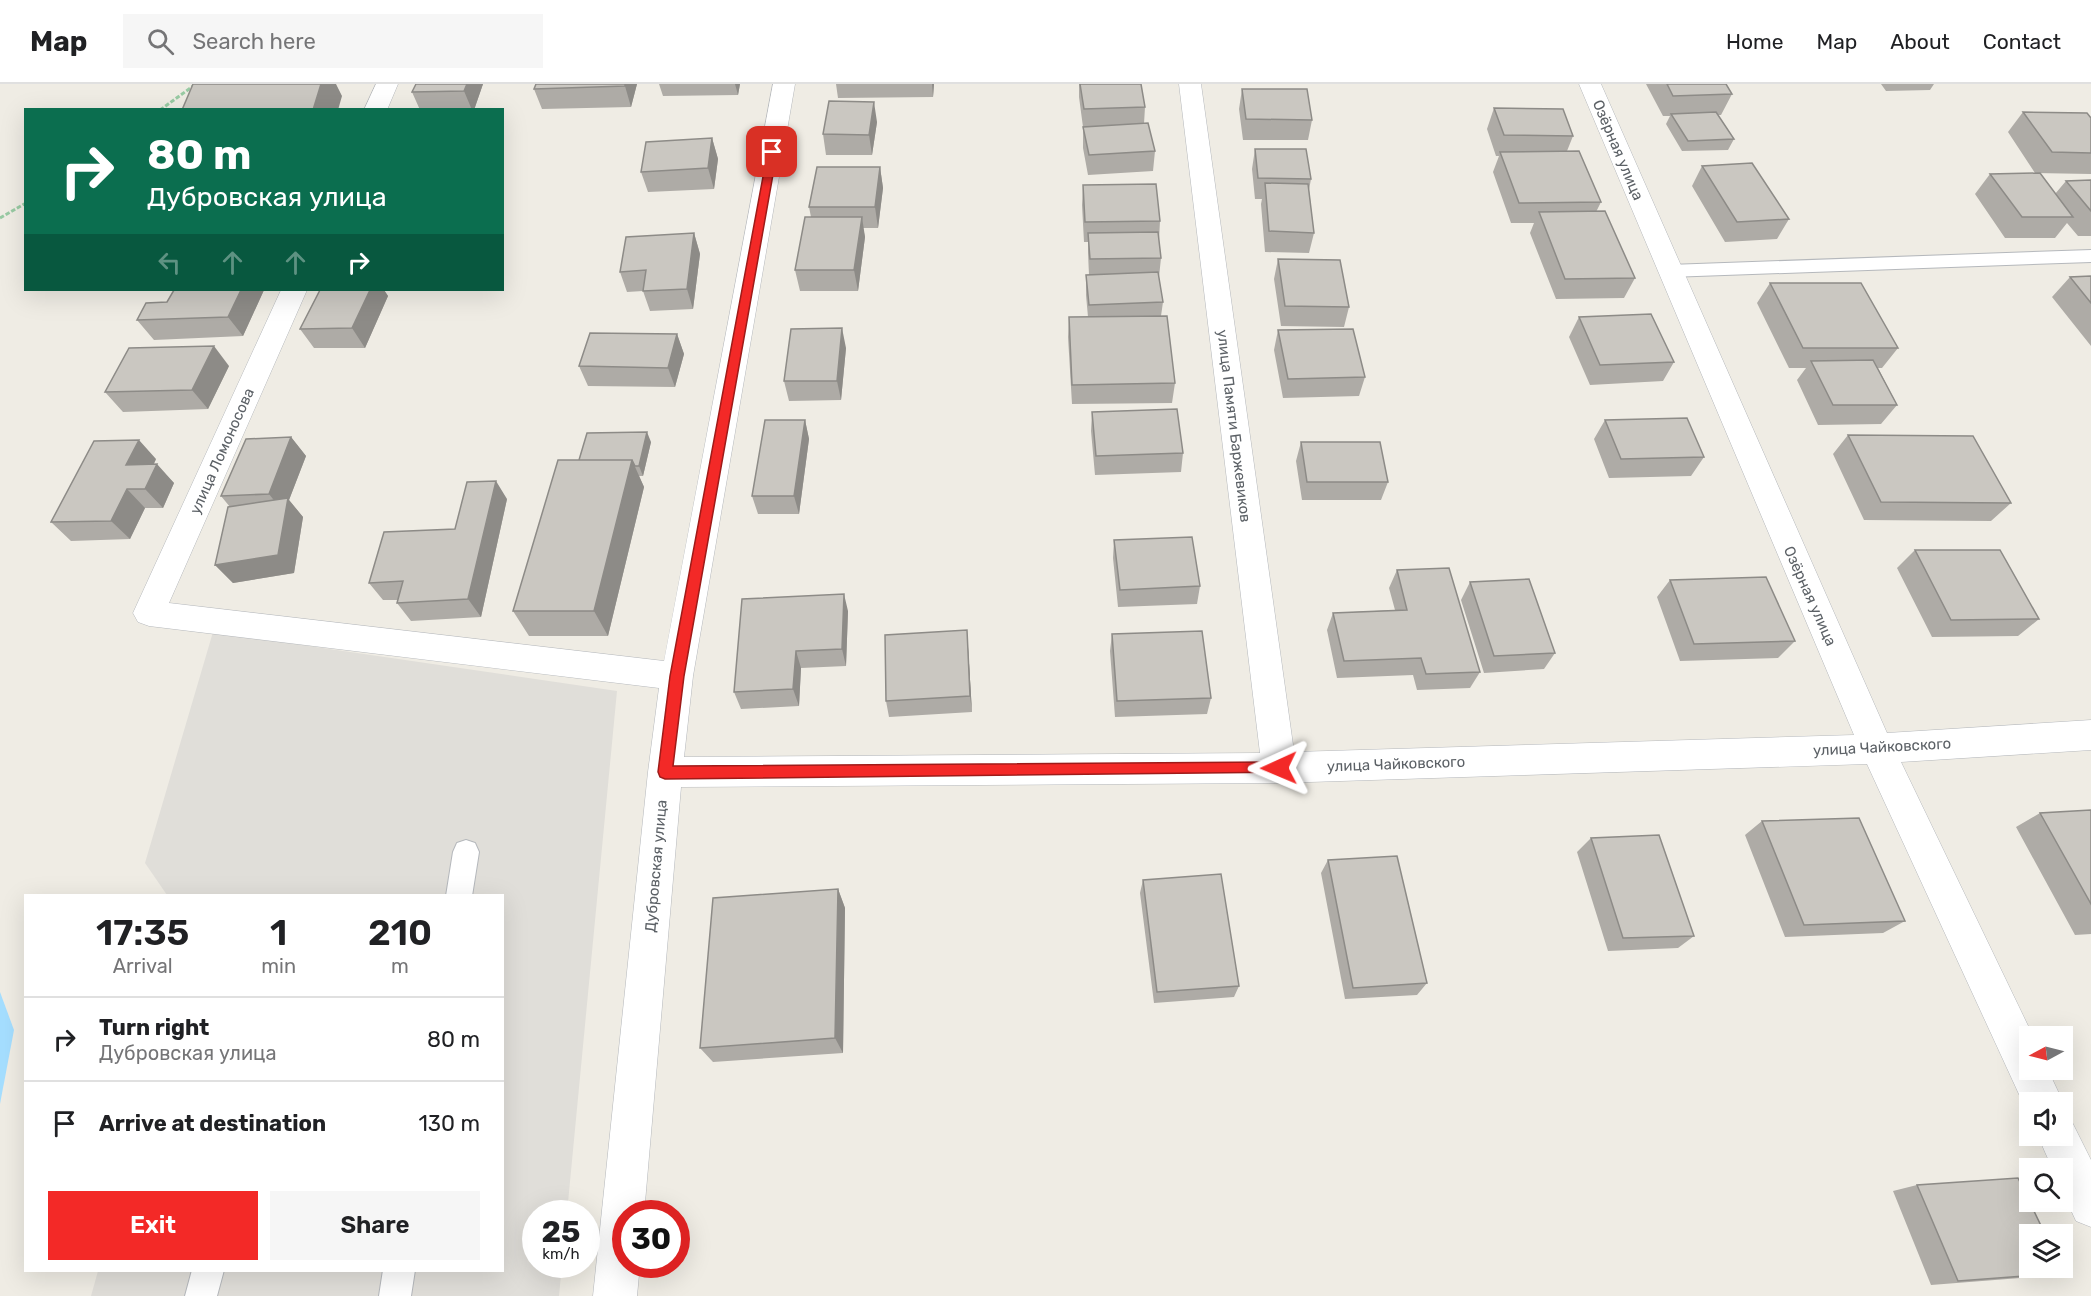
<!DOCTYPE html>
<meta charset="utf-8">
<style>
:root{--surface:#fff;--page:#f6f6f6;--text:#202124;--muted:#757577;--line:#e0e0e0;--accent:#f32927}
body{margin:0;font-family:Rubik,sans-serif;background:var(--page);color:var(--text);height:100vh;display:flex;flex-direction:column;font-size:22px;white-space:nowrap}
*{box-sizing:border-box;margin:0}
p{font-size:20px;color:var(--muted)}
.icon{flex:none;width:33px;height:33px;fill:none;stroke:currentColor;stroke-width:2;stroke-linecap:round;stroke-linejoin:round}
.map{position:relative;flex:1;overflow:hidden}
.side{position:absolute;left:24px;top:810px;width:480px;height:378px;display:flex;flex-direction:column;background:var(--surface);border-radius:0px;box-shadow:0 6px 24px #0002}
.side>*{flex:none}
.banner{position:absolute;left:24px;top:24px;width:480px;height:183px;border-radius:0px;box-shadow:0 6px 24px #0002;background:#0b6e4f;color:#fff;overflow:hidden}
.needle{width:39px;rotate:263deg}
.controls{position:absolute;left:2019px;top:942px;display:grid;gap:12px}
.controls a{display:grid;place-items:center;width:54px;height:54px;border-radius:0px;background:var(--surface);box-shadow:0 6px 24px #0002;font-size:30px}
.speed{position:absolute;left:522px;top:1116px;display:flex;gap:12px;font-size:30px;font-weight:700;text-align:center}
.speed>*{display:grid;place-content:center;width:78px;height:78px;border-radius:50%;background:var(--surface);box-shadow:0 6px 24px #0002;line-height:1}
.speed small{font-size:15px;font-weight:400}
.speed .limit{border:9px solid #d22;background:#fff;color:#111}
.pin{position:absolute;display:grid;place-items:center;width:51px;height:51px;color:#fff;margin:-26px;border-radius:12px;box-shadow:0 3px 9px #0006}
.me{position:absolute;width:66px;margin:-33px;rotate:269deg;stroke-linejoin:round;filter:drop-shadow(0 0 4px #0008)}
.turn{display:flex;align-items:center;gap:21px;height:126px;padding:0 24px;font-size:27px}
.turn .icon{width:78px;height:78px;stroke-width:2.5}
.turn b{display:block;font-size:42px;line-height:51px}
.lanes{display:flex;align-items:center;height:57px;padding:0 24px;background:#0003;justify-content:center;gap:30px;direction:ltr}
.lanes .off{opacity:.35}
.eta{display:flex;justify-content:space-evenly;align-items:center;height:102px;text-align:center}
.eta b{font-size:36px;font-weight:600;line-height:42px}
.primary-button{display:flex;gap:12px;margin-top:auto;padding:12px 24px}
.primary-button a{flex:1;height:69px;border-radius:0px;background:var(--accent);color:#fff;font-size:24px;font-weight:600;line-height:69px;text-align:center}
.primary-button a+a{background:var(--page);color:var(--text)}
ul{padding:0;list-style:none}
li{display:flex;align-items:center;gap:18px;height:84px;padding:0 24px;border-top:2px solid var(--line)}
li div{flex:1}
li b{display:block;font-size:22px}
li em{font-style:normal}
header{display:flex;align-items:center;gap:36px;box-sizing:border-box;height:84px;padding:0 30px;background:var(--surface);border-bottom:2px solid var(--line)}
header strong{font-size:28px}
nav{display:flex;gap:33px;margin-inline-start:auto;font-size:21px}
.search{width:420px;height:54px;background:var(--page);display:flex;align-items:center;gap:15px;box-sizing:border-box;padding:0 21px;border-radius:0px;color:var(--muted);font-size:22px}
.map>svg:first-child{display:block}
.industrial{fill:#e0ded9}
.water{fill:#a5deff}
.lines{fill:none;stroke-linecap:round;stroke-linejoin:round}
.service-casing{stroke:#b5b8bc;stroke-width:2}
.minor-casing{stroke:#b5b8bc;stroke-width:1}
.path{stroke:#98caa3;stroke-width:3;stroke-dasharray:4.5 2;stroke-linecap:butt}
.service{fill:#fff;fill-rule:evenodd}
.minor{fill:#fff;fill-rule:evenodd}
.wall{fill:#aeaba6}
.shaded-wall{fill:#8d8b87}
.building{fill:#cac7c1;stroke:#8d8b87;stroke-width:1.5}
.route{fill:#f32927;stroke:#9e1b19;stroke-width:1.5}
.labels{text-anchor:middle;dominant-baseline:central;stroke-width:4.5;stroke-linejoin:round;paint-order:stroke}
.street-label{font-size:15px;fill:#5c6166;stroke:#fff}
</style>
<header>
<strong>Map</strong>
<div class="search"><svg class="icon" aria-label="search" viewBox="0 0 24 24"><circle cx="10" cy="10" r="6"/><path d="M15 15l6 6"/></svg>Search here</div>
<nav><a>Home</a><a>Map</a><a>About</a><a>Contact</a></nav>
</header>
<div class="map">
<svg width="2091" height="1212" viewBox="0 0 2091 1212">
<rect width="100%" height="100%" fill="#efece4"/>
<path class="industrial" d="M213 548 617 607 567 1129 536 1130V1180L562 1181 559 1212H91L98 1187 502 1186V812L167 811 145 779Z"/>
<path class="water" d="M0 908 14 946 0 1020Z"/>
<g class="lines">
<defs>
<path id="service" d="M2091 166V178L1669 193 1662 191 1660 187 1662 183 1669 181Z
M466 756 475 759 479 768 472 812H446L453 768 457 759Z
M192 1186H224L217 1212H185Z
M383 1186H415L411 1212H379Z"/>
<path id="minor" d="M376 0H398L387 26H364Z
M773 0H795L693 592 684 673 1260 669 1179 0H1201L1294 668 1854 651 1579 0H1601L1887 649 2091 636V666L1901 678 2033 952H2030V986H2048L2063 1018 2062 1020 2030 1018 2029 1032 1867 680 1279 699 681 703 644 1130H626V1180H640L637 1212H593L648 688 659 604 149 542 138 538 133 529 281 206H307L169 519 664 577Z
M2062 1033 2072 1038 2091 1076V1143L2076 1137 2062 1107V1084H2052L2038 1052H2062Z"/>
</defs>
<use href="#service" class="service-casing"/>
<use href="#minor" class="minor-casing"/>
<path class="path" d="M160 26 196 0
M0 134 26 119"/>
<use href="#service" class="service"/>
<use href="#minor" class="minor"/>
</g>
<path class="wall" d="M416 0H483L474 26H420L412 8Z
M637 0 631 23 542 25 534 5Z
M659 0H740L738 11 663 12Z
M836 0H934L933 13 838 14Z
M1079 0H1141L1145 23 1144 40 1155 67 1153 87 1088 91 1083 64V43L1079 13Z
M1646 0H1726L1732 10 1721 31H1718L1734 55 1728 66 1682 67 1666 40 1670 32H1663Z
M1881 0H1934L1930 6 1886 7Z
M1242 5 1312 36 1308 56H1243L1239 25Z
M1494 24 1573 52 1567 67 1601 118 1596 128 1635 194 1624 214 1556 215 1530 149 1534 139H1511L1493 88 1499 72H1496L1487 45Z
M2023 28 2091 34V90L2035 89 2008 48Z
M877 38 872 71H826L823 50Z
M712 54 718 75 714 105 648 108 641 88Z
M1255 65 1311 95 1309 106 1314 149 1309 169 1265 168 1261 120 1262 115H1255L1252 85Z
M1702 82 1789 135 1777 155 1725 158 1692 102Z
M880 83 883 104 878 144H863L865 153 858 207H800L795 186 811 133 809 123Z
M1990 90 2055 110 2066 97 2091 96V152H2078L2067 139 2055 154H2005L1975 110Z
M1083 101 1160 137 1159 156 1161 174 1159 193 1163 218 1161 232 1175 299 1172 319 1072 320 1068 253 1069 233H1088L1086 211V191H1089L1088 169V158H1084L1082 121Z
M694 149 700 170 693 225 650 227 643 207 627 208 620 188Z
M1278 175 1349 223 1344 243 1281 242 1274 195Z
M2091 192V262L2052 213 2070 193Z
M1770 199 1898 264 1882 284H1878L1897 321 1881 340 1818 341 1797 296 1806 284H1789L1757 219Z
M264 206 243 252 154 256 137 236 167 218Z
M320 206H384L388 212 365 264H314L300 245Z
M1579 233 1674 278 1663 297 1590 301 1569 253Z
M1278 246 1365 293 1359 312 1283 314 1274 266Z
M677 250 684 270 675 303 588 302 579 282Z
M846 264 841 316 789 317 784 297Z
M229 282 208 325 123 328 105 308Z
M1092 328 1183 369 1181 388 1095 391 1091 347Z
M805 336 809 355 799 430H758L752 412Z
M1605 336 1704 373 1691 392 1609 394 1594 355Z
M1848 351 2011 419 1991 437 1864 436 1833 370Z
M291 353 306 372 289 416 303 433 294 489 233 499 215 481 230 423 221 412Z
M651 358 643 392H639L644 403 608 552H529L513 527 579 376Z
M1301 358 1388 398 1381 416H1302L1296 377Z
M156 375 154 380 174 399 163 424H145L130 455 71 457 51 438Z
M507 415 481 533 411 537 397 519 398 516H383L369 499 455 445Z
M1114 456 1200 502 1197 520 1118 523 1113 474Z
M1915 466 2039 535 2018 552 1932 553 1897 484Z
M1397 486 1480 588 1470 604 1417 606 1413 591 1337 594 1327 546 1333 529 1395 526 1389 504Z
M1670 496 1795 557 1778 574 1680 577 1657 513Z
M1470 498 1555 569 1544 585 1484 589 1461 516Z
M848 527 846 582 801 584 799 622 741 625 734 608Z
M1112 550 1211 614 1207 630 1115 633 1110 567Z
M968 563 972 628 889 633 886 617Z
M2091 726V850L2075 851 2016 743 2040 729Z
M1762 737 1905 837 1883 849 1785 853 1745 751Z
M1591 754 1694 852 1678 864 1608 867 1577 768Z
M1328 776 1427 899 1417 911 1345 915 1321 789Z
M1143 796 1239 902 1234 913 1154 919 1140 809Z
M838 805 845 824 843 969 713 978 700 964Z
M1917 1101 2063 1189 2033 1193 1931 1201 1893 1107Z"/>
<path class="shaded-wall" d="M321 0H336L342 12 338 26H313Z
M467 0H483L474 26H472L464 7Z
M625 0H637L631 23 625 2Z
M735 0H740L738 11Z
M932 0H934L933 13Z
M874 18 877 38 872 71 869 51Z
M712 54 718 75 714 105 708 84Z
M880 83 883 104 878 144 875 123Z
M862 133 865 153 858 207 854 186Z
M694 149 700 170 693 225 687 205Z
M241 206H264L243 252 228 233Z
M370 206H384L388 212 365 264 352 244Z
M842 244 846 264 841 316 837 297Z
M677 250 684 270 675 303 668 284Z
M214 262 229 282 208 325 192 306Z
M805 336 809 355 799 430 794 412Z
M647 348 651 358 643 392 639 382Z
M291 353 306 372 289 416 303 433 294 489 233 499 215 481 284 429 269 410Z
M139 356 156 375 144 400 126 381Z
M632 376 644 403 608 552 594 527Z
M157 380 174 399 163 424 145 405Z
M496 397 507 415 481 533 468 515Z
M127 405 145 424 130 455 111 437Z
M844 510 848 527 846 582 842 565Z
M967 546 968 563 972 628 970 612Z
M796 567 801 584 799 622 793 605Z
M838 805 845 824 843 969 835 954Z"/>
<path class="building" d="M193 0H321L313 26H182Z
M416 0H467L464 7 412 8Z
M536 0H625V2L534 5Z
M1080 0H1141L1145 23 1084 25Z
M1667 0H1726L1732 10 1673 12Z
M1242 5H1307L1312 36 1246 35Z
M829 17 874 18 869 51 823 50Z
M1494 24 1563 25 1573 52 1504 51Z
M1716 28 1734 55 1688 57 1671 30Z
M2023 28 2087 29 2091 34V69L2052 68Z
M1148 39 1155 67 1089 71 1083 43Z
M712 54 708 84 641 88 646 58Z
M1255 65H1306L1311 95 1258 94Z
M1579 67 1601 118 1519 119 1500 68Z
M1752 79 1789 135 1737 138 1702 82Z
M817 83H880L875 123H809Z
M2040 89 2073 133H2022L1990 90Z
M2091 96V127L2066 97Z
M1265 99 1308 100 1314 149 1269 147Z
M1156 100 1160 137 1085 138 1083 101Z
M1605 127 1635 194 1565 195 1539 128Z
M805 133H862L854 186H795Z
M1158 148 1161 174 1090 175 1088 149Z
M694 149 687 205 643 207 646 186 620 188 626 153Z
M1278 175 1340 176 1349 223 1285 222Z
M1158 188 1163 218 1089 221 1086 191Z
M2091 192V219L2070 193Z
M1770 199H1861L1898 264H1803Z
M174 206H241L228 233 137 236 146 219 167 218Z
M320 206H370L352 244 300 245Z
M1651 230 1674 278 1600 281 1579 233Z
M1167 232 1175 299 1072 301 1069 233Z
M842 244 837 297H784L791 245Z
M1353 245 1365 293 1288 295 1278 246Z
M590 249 677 250 668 284 579 282Z
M214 262 192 306 105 308 129 264Z
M1873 276 1897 321H1833L1811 277Z
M1177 325 1183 369 1096 372 1092 328Z
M1687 334 1704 373 1621 375 1605 336Z
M765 336H805L794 412H752Z
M647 348 639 382H635L632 376H579L587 349Z
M1848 351 1973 352 2011 419 1881 418Z
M291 353 269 410 221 412 246 355Z
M139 356 126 381 157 380 145 405H127L111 437 51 438 94 357Z
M1301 358H1380L1388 398H1307Z
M558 376H632L594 527H513Z
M496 397 468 515 397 519 403 497 369 499 384 448 455 445 467 398Z
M288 414 278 471 215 481 228 423Z
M1192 453 1200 502 1120 506 1114 456Z
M1915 466H2000L2039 535 1951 536Z
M1449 484 1480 588 1426 590 1421 574 1344 577 1333 529 1407 526 1397 486Z
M1766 493 1795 557 1694 560 1670 496Z
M1529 495 1555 569 1494 572 1470 498Z
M844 510 842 565 796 567 793 605 734 608 742 515Z
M967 546 970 612 886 617 885 551Z
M1202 547 1211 614 1117 617 1112 550Z
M2091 726V820L2040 729Z
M1859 734 1905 837 1804 841 1762 737Z
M1659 751 1694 852 1623 854 1591 754Z
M1397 772 1427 899 1353 904 1328 776Z
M1221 790 1239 902 1157 908 1143 796Z
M838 805 835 954 700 964 713 814Z
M2018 1094 2045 1150H2030V1184H2060L2063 1189 1958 1197 1917 1101Z"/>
<path class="route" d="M768 66 777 68 684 592 673 682 1279 678 1284 679 1286 684 1284 688 665 695 660 693 658 688 670 592Z"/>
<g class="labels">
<g class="street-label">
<text transform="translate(1618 66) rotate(67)">Озёрная улица</text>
<text transform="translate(1234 342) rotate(83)">улица Памяти Баржевиков</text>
<text transform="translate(222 367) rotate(-66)">улица Ломоносова</text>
<text transform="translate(1810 512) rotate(66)">Озёрная улица</text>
<text transform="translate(1882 663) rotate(-3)">улица Чайковского</text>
<text transform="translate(1396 680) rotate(-2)">улица Чайковского</text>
<text transform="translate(656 782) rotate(-85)">Дубровская улица</text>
</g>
</g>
</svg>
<div class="controls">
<a><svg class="needle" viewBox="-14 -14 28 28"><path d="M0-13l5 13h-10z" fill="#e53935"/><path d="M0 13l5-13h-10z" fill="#757577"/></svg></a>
<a><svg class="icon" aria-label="sound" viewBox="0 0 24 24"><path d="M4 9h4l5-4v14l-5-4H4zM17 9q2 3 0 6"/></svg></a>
<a><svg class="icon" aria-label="search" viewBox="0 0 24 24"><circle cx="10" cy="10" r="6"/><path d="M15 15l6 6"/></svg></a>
<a><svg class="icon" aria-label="layers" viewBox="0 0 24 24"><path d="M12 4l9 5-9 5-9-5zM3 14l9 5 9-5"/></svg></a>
</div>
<div class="speed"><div>25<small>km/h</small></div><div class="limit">30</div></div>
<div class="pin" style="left:772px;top:68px;background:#d93025"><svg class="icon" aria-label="arrive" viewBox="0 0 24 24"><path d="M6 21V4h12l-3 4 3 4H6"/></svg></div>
<svg class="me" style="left:1279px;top:684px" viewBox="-20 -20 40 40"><path d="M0-17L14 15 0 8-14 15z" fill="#f32927" stroke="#fff" stroke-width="4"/></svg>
<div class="banner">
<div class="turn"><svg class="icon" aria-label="right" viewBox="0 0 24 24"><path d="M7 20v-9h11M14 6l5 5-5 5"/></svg><div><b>80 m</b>Дубровская улица</div></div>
<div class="lanes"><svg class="icon off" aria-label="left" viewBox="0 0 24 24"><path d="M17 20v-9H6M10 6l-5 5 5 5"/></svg><svg class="icon off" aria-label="ahead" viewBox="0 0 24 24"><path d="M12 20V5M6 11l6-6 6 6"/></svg><svg class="icon off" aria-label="ahead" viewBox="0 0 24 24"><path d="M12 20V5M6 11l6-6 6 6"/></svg><svg class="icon" aria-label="right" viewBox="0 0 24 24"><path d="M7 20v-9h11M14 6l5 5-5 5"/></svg></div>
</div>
<section class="side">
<div class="eta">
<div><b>17:35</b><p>Arrival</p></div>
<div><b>1</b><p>min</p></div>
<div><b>210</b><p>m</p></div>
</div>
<ul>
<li><svg class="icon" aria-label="right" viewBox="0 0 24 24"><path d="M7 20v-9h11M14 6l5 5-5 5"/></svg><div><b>Turn right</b><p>Дубровская улица</p></div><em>80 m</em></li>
<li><svg class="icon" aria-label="arrive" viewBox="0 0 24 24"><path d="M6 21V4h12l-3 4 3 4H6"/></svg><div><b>Arrive at destination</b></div><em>130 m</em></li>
</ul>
<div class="primary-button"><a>Exit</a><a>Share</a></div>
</section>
</div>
